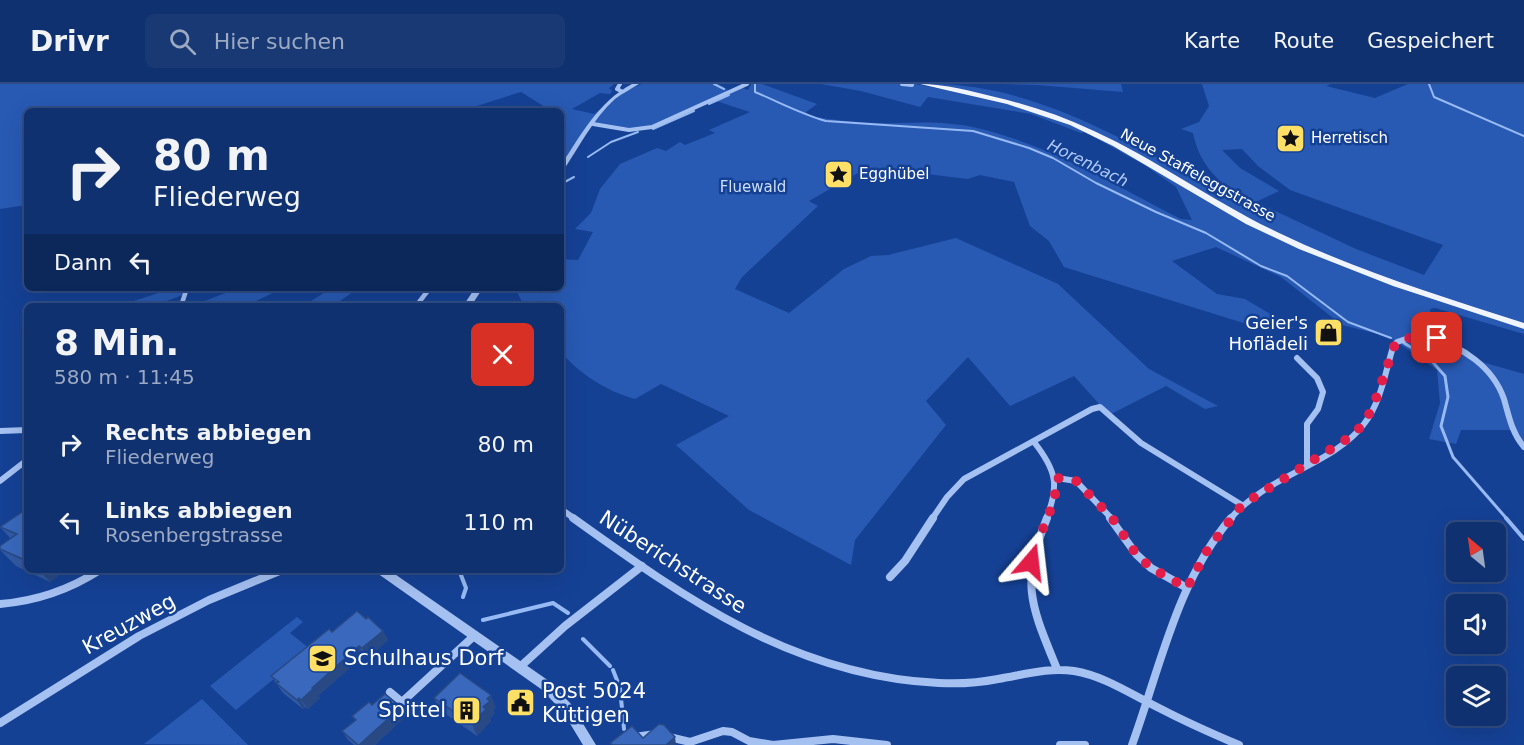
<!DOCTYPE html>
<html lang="de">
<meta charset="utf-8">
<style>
:root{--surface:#103170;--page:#193975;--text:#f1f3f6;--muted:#9ca9c3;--line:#304c83}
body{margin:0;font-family:"DejaVu Sans",sans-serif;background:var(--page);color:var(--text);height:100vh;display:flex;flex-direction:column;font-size:22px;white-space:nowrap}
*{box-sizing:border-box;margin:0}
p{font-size:20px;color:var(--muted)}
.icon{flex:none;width:33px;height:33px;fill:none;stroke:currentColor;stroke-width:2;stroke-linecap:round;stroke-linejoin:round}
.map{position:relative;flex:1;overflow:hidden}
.details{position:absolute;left:24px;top:219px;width:540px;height:270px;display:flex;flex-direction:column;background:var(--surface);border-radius:9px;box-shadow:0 6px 24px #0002,0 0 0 2px var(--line)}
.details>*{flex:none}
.top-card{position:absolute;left:24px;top:24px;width:540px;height:183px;border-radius:9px;box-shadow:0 6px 24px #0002,0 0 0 2px var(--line);background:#103170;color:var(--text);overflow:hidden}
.needle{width:39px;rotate:331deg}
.tools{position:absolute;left:1446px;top:438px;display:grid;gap:12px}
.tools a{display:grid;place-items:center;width:60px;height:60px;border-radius:9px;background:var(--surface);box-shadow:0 6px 24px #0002,0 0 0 2px var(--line);font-size:30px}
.pin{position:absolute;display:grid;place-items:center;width:51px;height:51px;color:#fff;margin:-26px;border-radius:12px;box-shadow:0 3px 9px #0006}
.me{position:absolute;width:66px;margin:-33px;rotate:17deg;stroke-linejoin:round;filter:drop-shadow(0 0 4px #0008)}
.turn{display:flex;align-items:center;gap:21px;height:126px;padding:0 30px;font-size:27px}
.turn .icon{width:78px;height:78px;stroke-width:2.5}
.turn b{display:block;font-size:42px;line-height:51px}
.then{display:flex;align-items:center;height:57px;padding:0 30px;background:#0003;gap:12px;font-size:22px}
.round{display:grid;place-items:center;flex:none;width:63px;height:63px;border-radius:9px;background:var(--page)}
.headline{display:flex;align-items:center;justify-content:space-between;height:102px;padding:0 30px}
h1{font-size:36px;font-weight:700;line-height:45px}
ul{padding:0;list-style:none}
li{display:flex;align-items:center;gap:18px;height:78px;padding:0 30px}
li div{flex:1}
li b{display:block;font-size:22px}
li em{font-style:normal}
header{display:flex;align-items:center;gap:36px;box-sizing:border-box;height:84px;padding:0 30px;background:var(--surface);border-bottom:2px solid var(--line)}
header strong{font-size:28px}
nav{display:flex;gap:33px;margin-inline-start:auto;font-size:21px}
.search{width:420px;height:54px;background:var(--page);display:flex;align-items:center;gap:15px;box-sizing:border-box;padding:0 21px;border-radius:9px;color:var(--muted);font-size:22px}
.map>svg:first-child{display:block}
.green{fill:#285ab4;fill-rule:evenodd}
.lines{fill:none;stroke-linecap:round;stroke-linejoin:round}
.stream-far2{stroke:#97baf4;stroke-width:2}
.stream-far1{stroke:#97baf4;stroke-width:3}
.stream{stroke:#97baf4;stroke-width:4}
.minor-far3{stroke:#a5c1f2;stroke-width:4}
.minor-far2{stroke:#a5c1f2;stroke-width:4.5}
.minor-far1{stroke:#a5c1f2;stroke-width:6}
.minor{stroke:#a5c1f2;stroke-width:8}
.tertiary{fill:#a5c1f2;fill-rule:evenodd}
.primary{fill:#f0f4ff;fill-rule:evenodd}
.wall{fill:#3159a2}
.shaded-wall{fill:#284984}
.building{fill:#3968bc;stroke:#284984;stroke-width:1.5}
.route{stroke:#e11d48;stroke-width:10;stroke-dasharray:0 18}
.labels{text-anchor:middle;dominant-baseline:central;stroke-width:5;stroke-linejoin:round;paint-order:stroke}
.far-poi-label{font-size:15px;fill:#fff;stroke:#154195;text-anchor:start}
.far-street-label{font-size:15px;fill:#fff;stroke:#154195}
.far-park-label{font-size:15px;fill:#ccdefc;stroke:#154195}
.far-water-label{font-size:16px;font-style:italic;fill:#b1cbf8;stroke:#154195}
.poi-label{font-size:18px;fill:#fff;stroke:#154195;text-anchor:end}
.near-street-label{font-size:21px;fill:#fff;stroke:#154195}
.near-poi-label{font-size:21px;fill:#fff;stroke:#154195;text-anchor:start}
</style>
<header>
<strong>Drivr</strong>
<div class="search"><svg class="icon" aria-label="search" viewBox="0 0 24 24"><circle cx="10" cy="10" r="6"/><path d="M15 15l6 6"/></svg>Hier suchen</div>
<nav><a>Karte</a><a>Route</a><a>Gespeichert</a></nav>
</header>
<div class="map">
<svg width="1524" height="661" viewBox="0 0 1524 661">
<rect width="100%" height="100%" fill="#154195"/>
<path class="green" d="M0 0H614L609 4 612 7 610 10 600 9 572 25 594 30 629 5 642 0H718L727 5 728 7 742 4 748 6 751 0H762L817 20 806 28 809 32C839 37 870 40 900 39 926 38 952 38 977 44 1050 61 1116 102 1181 135L1192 136 1176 103 1146 82 1085 48 1081 49 1031 30 928 13 920 23 861 7 821 0H915L941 5V2L931 0C1045 0 1144 69 1242 119L1245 118C1219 97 1200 83 1193 49L1181 45 1199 38 1209 22 1202 0H1331L1326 2 1375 14 1408 0H1524V250L1435 224 1430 225 1433 250 1482 278 1524 290V359L1514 346H1461L1456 360 1429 355 1440 319 1437 286 1397 258 1382 251 1342 241 1281 193 1216 163 1172 177 1217 210 1245 215 1294 244 1269 247 1064 183 1049 157 1030 142 1014 98 980 91 968 95 902 87 858 89 809 117 818 122 742 193 735 205 789 229 844 185 871 172 888 171 956 154 1058 200 1149 285 1218 322 1205 325 1166 302 1109 331 1074 292 1010 322 968 273 926 317 946 341 855 456 851 481 749 426 676 361 729 332 661 300 635 315C608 308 578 289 561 268V222H524L515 204H561V175L578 176 593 148 575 145 591 129 600 105 620 80 657 64 666 67 680 58 685 61 715 49 709 46 750 28 713 16 652 43 629 46 593 40 561 83V27H533L545 23 521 8 461 27H27V121L0 125ZM1242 65 1258 82 1290 106 1443 161 1424 191 1356 165 1256 118 1279 107 1240 84 1222 66Z
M1002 0H1121L1123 8 1038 1Z
M174 204H185L183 211 153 222H118Z
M238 204H283L246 222H192Z
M332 204H370L366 207 357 205 333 222H303Z
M297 533 303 538 290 549 310 565 236 626 210 602Z
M202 615 248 661 144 660Z"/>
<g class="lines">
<path class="stream-far2" d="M714 0 724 5
M755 0V8C779 18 801 30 826 37L973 47 1029 64 1053 74 1096 99 1156 128 1206 149 1261 182 1287 192 1348 238 1391 254
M1429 0 1434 13 1524 52
M709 20 729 11
M653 45 694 27
M588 73 611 58 638 48
M561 100 574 93
M408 222 411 219"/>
<path class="stream-far1" d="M1404 259 1430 275 1445 292 1448 313 1441 342 1453 373 1507 435"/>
<path class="stream" d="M1506 434 1524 455
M459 486 466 504 463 513
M483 536 553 519 568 529
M583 555 610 582
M613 586 620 604 624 645"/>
<path class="minor-far3" d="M620 0 617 5 621 7
M902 0 912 1
M593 40 629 46 652 43 747 0"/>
<path class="minor-far2" d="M181 222 187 204
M416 222 430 204
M1404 256 1426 253 1437 256"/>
<path class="minor-far1" d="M1430 254C1462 262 1493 283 1504 315 1509 333 1512 349 1524 363
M1297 274 1317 294 1323 308 1318 325 1307 340V380
M1034 358C1056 386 1060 401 1046 435
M1057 394 1076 397 1112 435
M0 397 27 376
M561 425 575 435
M932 435 947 413 964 395 1092 325 1100 323 1141 359 1242 421
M1230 435C1267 391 1333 381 1364 340 1381 318 1385 289 1393 263L1397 258 1409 254"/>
<path class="minor" d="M573 434C686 515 794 592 939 599 959 600 978 599 998 595 1023 591 1048 583 1074 587 1105 592 1132 611 1161 625 1186 638 1213 650 1239 661
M1047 434C1020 501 1031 521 1057 585
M1110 434 1136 470 1151 484 1187 504
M890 493 905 477 933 434
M0 520C37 517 69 506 100 486
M521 582 565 542 642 482
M390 608 402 618 475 551
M0 639 139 552 209 516 282 486
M634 653 656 650
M669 653 690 658 723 647 732 648 749 657 773 661 833 655 887 661
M1060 661H1085
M1132 661C1160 584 1177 497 1231 434"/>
<path class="tertiary" d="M632 0H639C631 5 623 9 615 15 593 35 579 63 563 87L561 88V81C581 51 598 18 632 0Z
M475 204H483L471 222H463Z
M27 343V349L0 350V344Z
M376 486H389L549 597 571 620 596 661H583L563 628 541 605 377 489Z"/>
<path class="primary" d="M920 0C945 0 971 7 995 13 1029 21 1062 32 1094 47 1157 76 1214 118 1277 148 1356 186 1440 212 1524 239V245L1393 202 1299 165 1246 140 1113 62 1070 41 1007 20Z"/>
</g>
<path class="wall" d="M27 430V486H66L50 498 16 482 0 466V462L11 455 0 443Z
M383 547 388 556 368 574 364 571 318 612 320 614 308 625 305 623 303 625 283 609 271 592 332 548Z
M434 614 496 623 493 626 495 629 490 634 491 637 477 652 440 626Z
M372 621 401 623 406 632 375 661H354L348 656 342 647 355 636 352 632Z"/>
<path class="shaded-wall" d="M39 486H66L50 498Z
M383 547 388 556 368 574 362 564Z
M359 562 364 571 318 612 320 614 308 625 301 616 312 604Z
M491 611 496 623 493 626 495 629 490 634 491 637 477 652 472 640 487 615Z
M299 614 305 623 303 625 297 616Z
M401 623 406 632 375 661H359Z
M675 653 676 661H666Z"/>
<path class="building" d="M22 428 27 430V477L0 465V462L17 450 0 443Z
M357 527 366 535 368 533 383 547 362 564 359 562 312 604 313 605 301 616 299 614 297 616 276 599 279 598 271 592 329 545 332 548Z
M460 589 491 611 487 615 490 617 483 623 486 625 472 640 434 614Z
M385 610 401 623 359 661H358L342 647 356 636 352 632 369 618 372 621Z
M659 640 664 641 675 653 666 661H613L610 659 632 642 643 654Z"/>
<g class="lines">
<path class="route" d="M1031 478C1038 451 1057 421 1057 394L1076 397 1112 434 1136 470 1151 484 1187 504 1208 465 1242 421 1347 355 1363 341 1373 323 1395 260 1410 254H1437"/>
</g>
<defs>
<symbol id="sight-square" viewBox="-11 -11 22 22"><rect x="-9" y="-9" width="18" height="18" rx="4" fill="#ffe066" stroke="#154195"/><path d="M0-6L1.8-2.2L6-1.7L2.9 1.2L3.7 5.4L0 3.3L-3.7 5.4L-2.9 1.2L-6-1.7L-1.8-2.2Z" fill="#111"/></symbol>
<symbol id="shop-square" viewBox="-11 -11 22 22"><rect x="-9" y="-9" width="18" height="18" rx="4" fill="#ffe066" stroke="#154195"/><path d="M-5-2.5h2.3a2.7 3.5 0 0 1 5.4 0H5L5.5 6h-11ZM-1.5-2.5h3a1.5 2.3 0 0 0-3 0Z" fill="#111"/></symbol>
<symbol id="school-square" viewBox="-11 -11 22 22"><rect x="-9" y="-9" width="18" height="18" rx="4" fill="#ffe066" stroke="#154195"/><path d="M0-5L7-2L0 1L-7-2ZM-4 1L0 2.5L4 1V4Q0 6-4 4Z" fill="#111"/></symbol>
<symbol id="civic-square" viewBox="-11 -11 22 22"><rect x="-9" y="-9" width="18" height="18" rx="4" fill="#ffe066" stroke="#154195"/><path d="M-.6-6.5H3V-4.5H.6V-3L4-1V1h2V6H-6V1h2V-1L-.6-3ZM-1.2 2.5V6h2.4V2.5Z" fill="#111"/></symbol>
<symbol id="building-square" viewBox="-11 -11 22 22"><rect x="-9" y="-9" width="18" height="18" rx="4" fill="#ffe066" stroke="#154195"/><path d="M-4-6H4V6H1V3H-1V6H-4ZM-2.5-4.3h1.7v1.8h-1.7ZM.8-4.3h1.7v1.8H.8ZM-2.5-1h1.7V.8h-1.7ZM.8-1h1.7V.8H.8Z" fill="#111"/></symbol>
</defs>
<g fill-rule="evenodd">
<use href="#sight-square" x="1274" y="38" width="33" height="33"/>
<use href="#sight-square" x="822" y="74" width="33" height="33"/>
<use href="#shop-square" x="1312" y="232" width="33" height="33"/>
<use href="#school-square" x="306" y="558" width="33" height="33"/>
<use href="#civic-square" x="504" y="602" width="33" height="33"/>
<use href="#building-square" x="450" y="610" width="33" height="33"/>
</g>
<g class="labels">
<g class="far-poi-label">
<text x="1311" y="54">Herretisch</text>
<text x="859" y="90">Egghübel</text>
</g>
<g class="far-street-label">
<text transform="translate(1198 91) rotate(29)">Neue Staffeleggstrasse</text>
</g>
<g class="far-park-label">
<text x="753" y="103">Fluewald</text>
</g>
<g class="far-water-label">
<text transform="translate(1088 79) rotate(26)">Horenbach</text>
</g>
<g class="poi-label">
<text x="1308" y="238">Geier's<tspan x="1308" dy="21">Hoflädeli</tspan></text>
</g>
<g class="near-street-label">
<text transform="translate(673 478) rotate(33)">Nüberichstrasse</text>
<text transform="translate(129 540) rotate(-29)">Kreuzweg</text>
</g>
<g class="near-poi-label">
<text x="344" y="574">Schulhaus Dorf</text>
<text x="542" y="607">Post 5024<tspan x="542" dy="24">Küttigen</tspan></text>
<text x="446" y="626" text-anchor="end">Spittel</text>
</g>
</g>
</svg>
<div class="tools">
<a><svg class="needle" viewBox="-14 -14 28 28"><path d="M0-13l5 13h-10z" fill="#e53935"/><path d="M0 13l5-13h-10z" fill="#9ca9c3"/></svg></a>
<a><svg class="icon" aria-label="sound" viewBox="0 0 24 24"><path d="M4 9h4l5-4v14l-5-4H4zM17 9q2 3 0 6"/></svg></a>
<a><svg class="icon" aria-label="layers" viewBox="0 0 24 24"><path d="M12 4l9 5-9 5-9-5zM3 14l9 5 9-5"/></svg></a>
</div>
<div class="pin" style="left:1437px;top:254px;background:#d93025"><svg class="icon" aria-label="arrive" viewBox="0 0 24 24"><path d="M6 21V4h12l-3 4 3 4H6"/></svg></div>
<svg class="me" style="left:1031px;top:478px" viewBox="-20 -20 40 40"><path d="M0-17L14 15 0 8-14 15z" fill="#e11d48" stroke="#fff" stroke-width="4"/></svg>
<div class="top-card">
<div class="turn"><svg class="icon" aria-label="right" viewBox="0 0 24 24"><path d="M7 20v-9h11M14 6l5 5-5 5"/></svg><div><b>80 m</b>Fliederweg</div></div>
<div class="then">Dann<svg class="icon" aria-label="left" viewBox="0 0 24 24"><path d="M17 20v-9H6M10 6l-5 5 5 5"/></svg></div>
</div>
<section class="details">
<div class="headline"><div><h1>8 Min.</h1><p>580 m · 11:45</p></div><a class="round" style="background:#d93025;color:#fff"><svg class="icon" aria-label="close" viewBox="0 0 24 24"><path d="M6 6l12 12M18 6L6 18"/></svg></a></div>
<ul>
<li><svg class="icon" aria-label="right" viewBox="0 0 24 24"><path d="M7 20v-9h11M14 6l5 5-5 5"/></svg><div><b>Rechts abbiegen</b><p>Fliederweg</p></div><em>80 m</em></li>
<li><svg class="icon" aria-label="left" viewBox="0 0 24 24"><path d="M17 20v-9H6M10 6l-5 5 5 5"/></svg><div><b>Links abbiegen</b><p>Rosenbergstrasse</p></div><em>110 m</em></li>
</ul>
</section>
</div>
